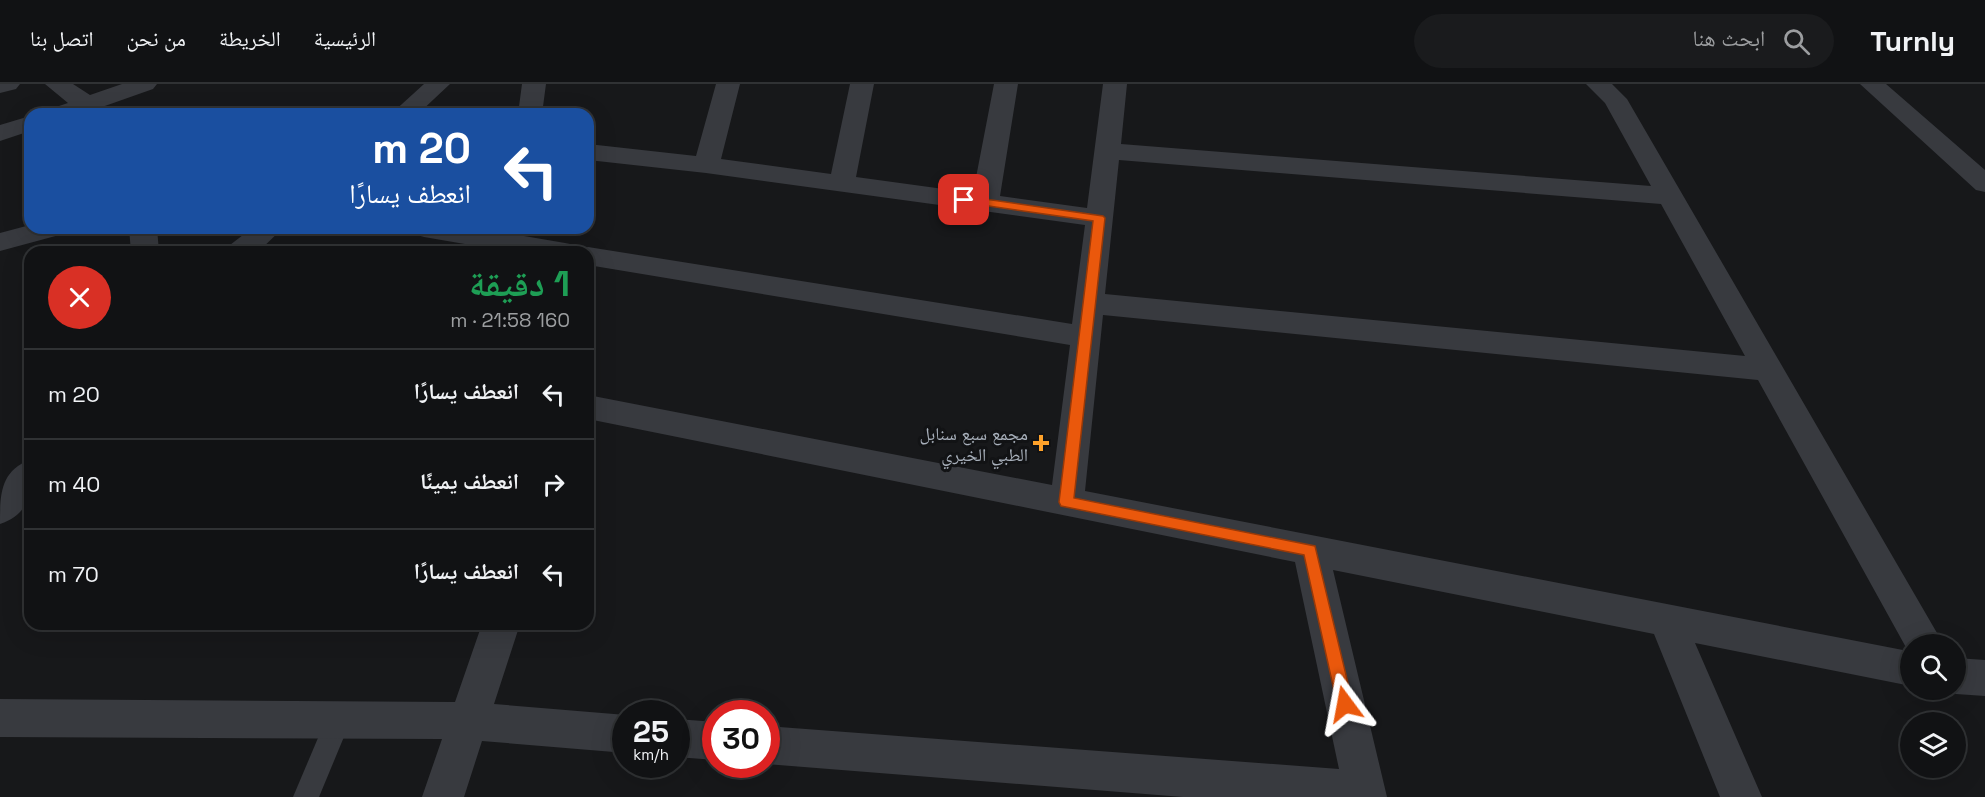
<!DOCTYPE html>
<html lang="ar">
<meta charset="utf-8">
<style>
:root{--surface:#111214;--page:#1a1b1d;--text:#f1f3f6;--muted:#9c9ea0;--line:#303234}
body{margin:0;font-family:"Space Grotesk","Noto Naskh Arabic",sans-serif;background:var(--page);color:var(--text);direction:rtl;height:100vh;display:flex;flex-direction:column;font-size:22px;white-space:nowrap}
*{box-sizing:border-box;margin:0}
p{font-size:20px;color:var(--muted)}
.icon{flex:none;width:33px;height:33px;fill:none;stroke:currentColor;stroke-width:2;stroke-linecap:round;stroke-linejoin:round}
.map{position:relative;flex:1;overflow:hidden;direction:ltr}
.details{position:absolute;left:24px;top:162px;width:570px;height:384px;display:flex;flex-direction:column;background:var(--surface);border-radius:18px;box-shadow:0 6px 24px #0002,0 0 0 2px var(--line);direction:rtl}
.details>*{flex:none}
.banner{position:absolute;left:24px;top:24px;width:570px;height:126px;border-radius:18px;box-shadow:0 6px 24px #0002,0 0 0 2px var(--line);direction:rtl;background:#1a4fa0;color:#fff;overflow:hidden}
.tools{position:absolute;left:1900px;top:550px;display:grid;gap:12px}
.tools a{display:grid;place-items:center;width:66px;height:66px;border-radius:50%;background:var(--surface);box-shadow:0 6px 24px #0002,0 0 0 2px var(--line);font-size:30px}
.speed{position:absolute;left:612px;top:616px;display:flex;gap:12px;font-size:30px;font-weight:700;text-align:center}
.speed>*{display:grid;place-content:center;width:78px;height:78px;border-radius:50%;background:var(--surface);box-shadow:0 6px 24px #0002,0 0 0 2px var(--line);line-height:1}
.speed small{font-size:15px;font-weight:400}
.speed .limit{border:9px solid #d22;background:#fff;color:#111}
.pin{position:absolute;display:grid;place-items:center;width:51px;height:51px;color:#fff;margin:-26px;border-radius:12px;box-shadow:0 3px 9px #0006}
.me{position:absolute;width:66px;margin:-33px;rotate:347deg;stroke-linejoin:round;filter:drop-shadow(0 0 4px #0008)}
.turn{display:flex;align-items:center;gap:21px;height:126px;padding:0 24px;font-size:27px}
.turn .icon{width:78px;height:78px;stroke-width:2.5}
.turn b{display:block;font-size:42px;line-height:51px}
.round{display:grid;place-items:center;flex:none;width:63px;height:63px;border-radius:32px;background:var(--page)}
.head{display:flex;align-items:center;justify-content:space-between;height:102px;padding:0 24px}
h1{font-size:36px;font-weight:700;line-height:45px;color:#1e9e55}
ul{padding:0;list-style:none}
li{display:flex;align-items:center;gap:18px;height:90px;padding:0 24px;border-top:2px solid var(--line)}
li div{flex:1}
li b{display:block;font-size:22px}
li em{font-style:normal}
header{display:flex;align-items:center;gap:36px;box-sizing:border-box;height:84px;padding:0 30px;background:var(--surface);border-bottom:2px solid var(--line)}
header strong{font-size:28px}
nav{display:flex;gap:33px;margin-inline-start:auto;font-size:21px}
.search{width:420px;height:54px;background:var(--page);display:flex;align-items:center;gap:15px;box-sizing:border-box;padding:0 21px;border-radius:33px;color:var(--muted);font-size:22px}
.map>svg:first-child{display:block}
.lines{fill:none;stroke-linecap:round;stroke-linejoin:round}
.service{fill:#383a3f;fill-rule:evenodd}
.minor{fill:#383a3f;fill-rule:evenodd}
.route{fill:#ea580c;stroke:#983908;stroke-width:1.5}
.poi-dot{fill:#ffa22a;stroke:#121315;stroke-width:2}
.labels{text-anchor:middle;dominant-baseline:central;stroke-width:6;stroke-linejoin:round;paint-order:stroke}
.poi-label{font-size:18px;fill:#a8b0bb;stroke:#121315;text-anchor:end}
</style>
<header>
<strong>Turnly</strong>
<div class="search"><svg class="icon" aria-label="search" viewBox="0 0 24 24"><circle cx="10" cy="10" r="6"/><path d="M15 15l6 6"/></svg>ابحث هنا</div>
<nav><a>الرئيسية</a><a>الخريطة</a><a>من نحن</a><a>اتصل بنا</a></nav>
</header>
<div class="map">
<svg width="1985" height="713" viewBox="0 0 1985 713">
<rect width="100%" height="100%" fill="#17181a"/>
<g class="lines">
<path class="service" d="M338 624 347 628 351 636 319 713H293L329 628Z"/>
<path class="minor" d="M0 0H20L16 5 0 9Z
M45 0H73L90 11 122 0H157L153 5 102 23 105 30H47L50 25 68 19Z
M424 0H450L418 30H391Z
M522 0H546L542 30H518Z
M716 0H740L721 75 831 90 850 0H874L856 93 973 109 994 0H1018L1000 112 1087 124 1103 0H1127L1121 60 1651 102 1605 19 1586 0H1612L1627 15 1944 561H1911V602L1695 559 1762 713H1720L1654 550 1333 486 1387 713H1183L766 680V642L1339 685 1295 478 588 335V311L1052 401 1070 261 588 181V168H512L424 153 414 150 410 144H477L565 159 575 161 578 166 588 163 1072 240 1085 141 706 89 588 76V60L696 72ZM1119 76 1661 120 1745 272 1105 210ZM1103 231 1758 296 1908 567 1085 407Z
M1860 0H1886L1985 86V108L1976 106Z
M30 32V47L0 57V41Z
M30 141V144H67L63 150 0 167V149Z
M129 144H157L159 168H131Z
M252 144H283L258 168H226L230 161Z
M30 376C30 405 33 429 0 440 0 411 0 387 30 376Z
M482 540H520L494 620 626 631V669L482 657 464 713H422L442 655 0 653V615L455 618Z
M1956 574 1985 576V612L1956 610 1946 606H1956Z
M676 635 716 638V676L676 673Z"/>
</g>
<path class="route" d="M964 112 1103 132 1105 134 1074 414 1315 462 1353 620 1351 625 1345 627 1339 625 1337 620 1304 471 1061 422 1059 418 1093 137 961 118 959 116Z"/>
<path class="poi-dot" d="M1038 350h6v6h6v6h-6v6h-6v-6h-6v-6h6z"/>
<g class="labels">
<g class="poi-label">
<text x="1028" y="349">مجمع سبع سنابل<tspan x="1028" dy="21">الطبي الخيري</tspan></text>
</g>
</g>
</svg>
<div class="tools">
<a><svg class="icon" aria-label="search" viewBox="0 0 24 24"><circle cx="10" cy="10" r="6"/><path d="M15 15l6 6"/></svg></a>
<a><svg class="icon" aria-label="layers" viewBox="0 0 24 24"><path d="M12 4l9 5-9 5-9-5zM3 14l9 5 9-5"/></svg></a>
</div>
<div class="speed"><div>25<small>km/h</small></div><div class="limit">30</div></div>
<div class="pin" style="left:964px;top:116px;background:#d93025"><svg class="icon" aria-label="arrive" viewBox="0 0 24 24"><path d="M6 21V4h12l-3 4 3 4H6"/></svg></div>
<svg class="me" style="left:1345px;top:620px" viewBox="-20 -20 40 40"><path d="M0-17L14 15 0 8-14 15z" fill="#ea580c" stroke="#fff" stroke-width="4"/></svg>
<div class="banner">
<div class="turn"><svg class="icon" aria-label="left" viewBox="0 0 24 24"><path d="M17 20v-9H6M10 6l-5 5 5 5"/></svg><div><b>20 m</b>انعطف يسارًا</div></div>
</div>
<section class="details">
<div class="head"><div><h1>1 دقيقة</h1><p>160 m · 21:58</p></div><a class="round" style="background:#d93025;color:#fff"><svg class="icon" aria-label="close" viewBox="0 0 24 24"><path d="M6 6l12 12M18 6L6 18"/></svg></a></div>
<ul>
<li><svg class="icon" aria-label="left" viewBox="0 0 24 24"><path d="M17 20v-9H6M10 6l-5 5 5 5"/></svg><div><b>انعطف يسارًا</b></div><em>20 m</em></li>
<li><svg class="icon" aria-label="right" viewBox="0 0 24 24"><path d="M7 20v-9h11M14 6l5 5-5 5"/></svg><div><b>انعطف يمينًا</b></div><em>40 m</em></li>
<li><svg class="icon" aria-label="left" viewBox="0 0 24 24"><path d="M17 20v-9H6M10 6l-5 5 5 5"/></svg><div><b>انعطف يسارًا</b></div><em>70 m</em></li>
</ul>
</section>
</div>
